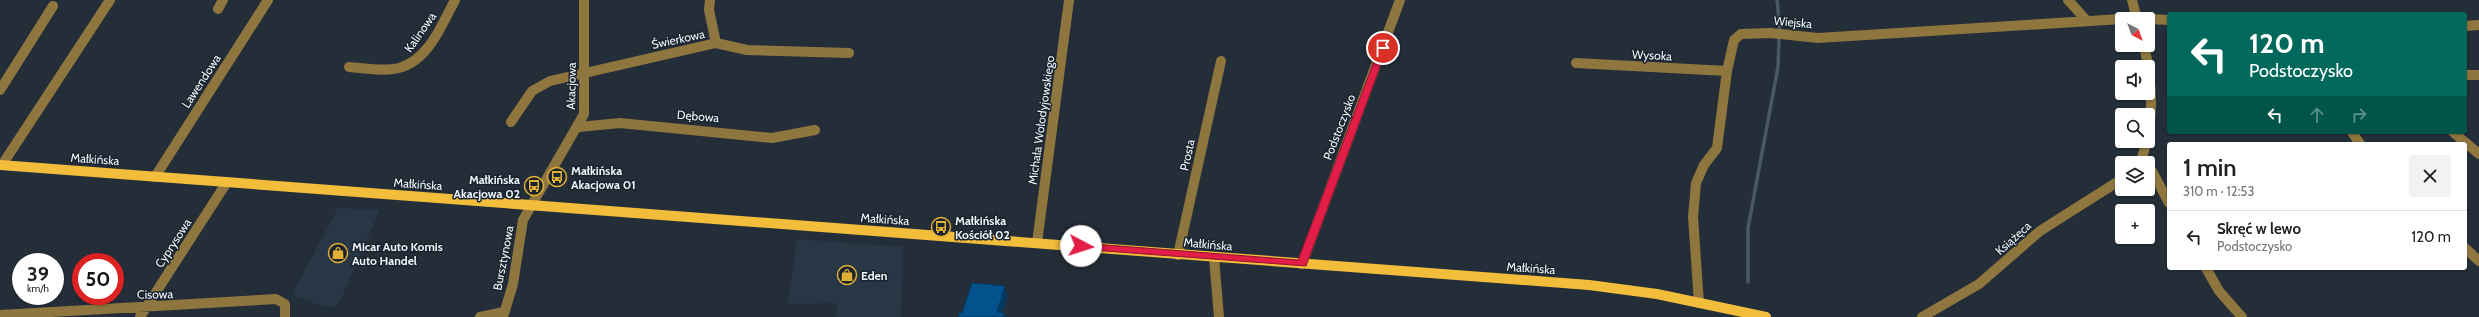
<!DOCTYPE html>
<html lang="pl">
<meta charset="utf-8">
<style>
:root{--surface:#fff;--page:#f2f2f2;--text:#222;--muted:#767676;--line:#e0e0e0}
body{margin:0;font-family:Cabin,sans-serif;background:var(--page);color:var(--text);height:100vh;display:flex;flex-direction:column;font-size:15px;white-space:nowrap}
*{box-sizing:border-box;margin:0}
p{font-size:13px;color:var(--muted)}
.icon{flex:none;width:22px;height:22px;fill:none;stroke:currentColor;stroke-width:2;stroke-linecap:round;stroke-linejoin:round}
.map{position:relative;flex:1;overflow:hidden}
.drawer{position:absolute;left:2167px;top:142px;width:300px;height:128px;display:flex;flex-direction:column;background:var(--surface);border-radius:4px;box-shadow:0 1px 3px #0004}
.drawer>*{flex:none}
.banner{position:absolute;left:2167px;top:12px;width:300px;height:122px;border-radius:4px;box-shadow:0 1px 3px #0004;background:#00695c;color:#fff;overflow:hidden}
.needle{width:26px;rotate:139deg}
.tools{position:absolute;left:2115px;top:12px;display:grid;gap:8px}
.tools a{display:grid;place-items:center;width:40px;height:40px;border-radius:4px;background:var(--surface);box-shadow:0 1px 3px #0004;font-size:20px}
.speed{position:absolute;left:12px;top:253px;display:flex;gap:8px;font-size:20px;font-weight:700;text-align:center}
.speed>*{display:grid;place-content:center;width:52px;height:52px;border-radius:50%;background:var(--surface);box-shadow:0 1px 3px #0004;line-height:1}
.speed small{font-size:10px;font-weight:400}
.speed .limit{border:6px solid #d22;background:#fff;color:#111}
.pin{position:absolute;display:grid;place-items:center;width:34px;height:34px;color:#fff;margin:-17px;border:2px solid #fff;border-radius:50%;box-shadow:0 1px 4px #0007}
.me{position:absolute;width:44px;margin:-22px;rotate:95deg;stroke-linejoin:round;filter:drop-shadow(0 0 3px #0008)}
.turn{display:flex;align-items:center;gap:14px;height:84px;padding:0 16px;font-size:18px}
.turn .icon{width:52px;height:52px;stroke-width:2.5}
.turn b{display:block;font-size:28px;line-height:34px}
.lanes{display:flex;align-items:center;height:38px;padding:0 16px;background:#0003;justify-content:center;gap:20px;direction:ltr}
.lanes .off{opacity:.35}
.round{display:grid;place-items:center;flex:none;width:42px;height:42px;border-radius:4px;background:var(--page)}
.head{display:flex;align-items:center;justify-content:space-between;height:68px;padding:0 16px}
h1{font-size:24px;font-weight:600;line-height:30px}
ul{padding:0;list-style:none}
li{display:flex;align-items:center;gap:12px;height:52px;padding:0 16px;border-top:1px solid var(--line)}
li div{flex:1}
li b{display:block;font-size:15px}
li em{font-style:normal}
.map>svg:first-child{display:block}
.built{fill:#283746}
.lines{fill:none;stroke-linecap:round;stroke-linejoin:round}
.stream{stroke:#495867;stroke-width:3.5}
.minor{stroke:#8f763f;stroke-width:10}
.major{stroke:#f2bd3b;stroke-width:10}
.shaded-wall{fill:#023963}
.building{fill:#03528d;stroke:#023963}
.route{fill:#e11d48;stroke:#92132f}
.labels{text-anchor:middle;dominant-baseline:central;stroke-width:3;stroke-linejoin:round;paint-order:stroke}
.street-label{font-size:12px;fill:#eef5fc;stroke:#1a242e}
.poi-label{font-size:12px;font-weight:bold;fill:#eef5fc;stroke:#1a242e;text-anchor:start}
</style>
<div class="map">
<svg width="2479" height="317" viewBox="0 0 2479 317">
<rect width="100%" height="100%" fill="#242e38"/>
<path class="built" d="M338 208 380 210 338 305 328 308 292 295Z
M797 239 903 247 901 317H836L837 303 788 304Z"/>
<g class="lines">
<path class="stream" d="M1777 0 1780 30
M1748 282V228L1778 67 1779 39"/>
<path class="minor" d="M710 0 709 10 716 43
M2068 0 2087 21
M2132 0 2137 19
M218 9 223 0
M2148 19 2169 20
M2465 26 2479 25
M1576 63 1727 71
M349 67C365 68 383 72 399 68 429 60 442 24 455 0
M2465 75H2479
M0 90 53 6
M511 122 532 91 550 81 716 43 747 50 849 53
M579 127 620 123 772 138 815 130
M2352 132 2360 144
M2453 132 2479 154
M2140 163C2155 124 2153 86 2144 45
M2 165 110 0
M2148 169 2152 171 2169 203
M155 177 268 0
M1037 243 1069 0
M2465 248 2479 261
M1178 255 1221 61
M1214 258 1219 317
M1302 264 1400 0
M2206 268 2219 291 2242 317
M1699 303 1693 217 1696 183 1704 165 1717 148 1727 71 1734 40 1741 34 1770 33 1818 38 2122 19
M0 315 276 299 285 304V317
M140 317 227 182
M480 317 504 312
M503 317 513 284 523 220 584 114V0
M1922 317 1979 284 2040 231 2122 179"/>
<path class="major" d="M0 165 1589 285 1657 294 1766 317"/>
</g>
<path class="shaded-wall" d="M1005 286 1007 298 1001 317 997 312Z"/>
<path class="building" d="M972 283 1005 286 997 312 1004 313 1003 316 1008 317H958L959 313H962Z"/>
<path class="route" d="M1380 46 1387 48 1306 266 1078 249V244L1081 243 1298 260Z"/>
<defs>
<symbol id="bus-ring" viewBox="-11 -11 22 22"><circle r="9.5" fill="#1a242e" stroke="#e1af34" stroke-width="1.5"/><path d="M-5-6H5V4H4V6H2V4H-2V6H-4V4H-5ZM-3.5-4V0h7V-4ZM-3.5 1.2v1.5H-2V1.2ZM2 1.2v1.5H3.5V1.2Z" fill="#e1af34"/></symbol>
<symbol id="shop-ring" viewBox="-11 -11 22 22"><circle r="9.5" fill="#1a242e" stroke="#e1af34" stroke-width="1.5"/><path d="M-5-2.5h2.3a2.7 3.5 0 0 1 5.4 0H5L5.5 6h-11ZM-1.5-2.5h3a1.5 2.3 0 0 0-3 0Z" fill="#e1af34"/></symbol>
</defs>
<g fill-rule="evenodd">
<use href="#bus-ring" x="546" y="166" width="22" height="22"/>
<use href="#bus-ring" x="523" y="175" width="22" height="22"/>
<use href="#bus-ring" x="930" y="216" width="22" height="22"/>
<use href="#shop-ring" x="327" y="242" width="22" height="22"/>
<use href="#shop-ring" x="836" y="264" width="22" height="22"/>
</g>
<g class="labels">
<g class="street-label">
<text transform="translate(1793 22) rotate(5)">Wiejska</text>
<text transform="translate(420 32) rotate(-55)">Kalinowa</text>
<text transform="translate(678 39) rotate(-12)">Świerkowa</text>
<text transform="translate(1652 55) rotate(3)">Wysoka</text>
<text transform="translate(201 81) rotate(-57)">Lawendowa</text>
<text transform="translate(571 86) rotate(-89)">Akacjowa</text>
<text transform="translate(698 116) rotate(5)">Dębowa</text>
<text transform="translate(1041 120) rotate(-82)">Michała Wołodyjowskiego</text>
<text transform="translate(1339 127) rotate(-69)">Podstoczysko</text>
<text transform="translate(1187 155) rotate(-78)">Prosta</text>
<text transform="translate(95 159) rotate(4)">Małkińska</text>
<text transform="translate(418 184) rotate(4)">Małkińska</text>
<text transform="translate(885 219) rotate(4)">Małkińska</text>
<text transform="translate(2013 238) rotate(-42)">Książęca</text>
<text transform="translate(173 243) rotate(-57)">Cyprysowa</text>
<text transform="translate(1208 244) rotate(5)">Małkińska</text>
<text transform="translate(503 258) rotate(-79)">Bursztynowa</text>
<text transform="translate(1531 268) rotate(4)">Małkińska</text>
<text transform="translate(155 294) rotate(-1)">Cisowa</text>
</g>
<g class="poi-label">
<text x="571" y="170">Małkińska<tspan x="571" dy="14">Akacjowa 01</tspan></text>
<text x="520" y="179" text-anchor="end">Małkińska<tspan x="520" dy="14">Akacjowa 02</tspan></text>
<text x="955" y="220">Małkińska<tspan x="955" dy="14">Kościół 02</tspan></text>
<text x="352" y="246">Micar Auto Komis<tspan x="352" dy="14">Auto Handel</tspan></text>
<text x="861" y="275">Eden</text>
</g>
</g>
</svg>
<div class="tools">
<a><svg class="needle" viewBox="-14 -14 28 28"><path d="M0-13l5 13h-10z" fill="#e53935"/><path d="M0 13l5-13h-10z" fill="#767676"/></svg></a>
<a><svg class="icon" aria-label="sound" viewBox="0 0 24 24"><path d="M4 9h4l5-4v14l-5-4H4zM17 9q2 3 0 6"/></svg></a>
<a><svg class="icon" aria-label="search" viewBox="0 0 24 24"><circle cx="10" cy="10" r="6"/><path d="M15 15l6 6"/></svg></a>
<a><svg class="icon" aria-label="layers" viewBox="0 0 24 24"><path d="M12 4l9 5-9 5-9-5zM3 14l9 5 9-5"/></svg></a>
<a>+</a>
</div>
<div class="speed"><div>39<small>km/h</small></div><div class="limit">50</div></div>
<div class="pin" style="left:1383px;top:48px;background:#d93025"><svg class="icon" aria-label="arrive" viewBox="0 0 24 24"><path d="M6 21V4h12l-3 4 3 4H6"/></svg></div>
<svg class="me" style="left:1081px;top:246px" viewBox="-20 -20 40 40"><circle r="19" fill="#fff"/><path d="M0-13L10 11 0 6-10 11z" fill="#e11d48"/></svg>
<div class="banner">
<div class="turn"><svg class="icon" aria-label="left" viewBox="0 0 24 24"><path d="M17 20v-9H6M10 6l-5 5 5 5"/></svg><div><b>120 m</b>Podstoczysko</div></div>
<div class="lanes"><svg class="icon" aria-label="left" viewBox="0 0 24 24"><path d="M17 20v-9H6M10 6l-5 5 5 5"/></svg><svg class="icon off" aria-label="ahead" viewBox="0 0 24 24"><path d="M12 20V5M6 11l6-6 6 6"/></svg><svg class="icon off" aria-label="right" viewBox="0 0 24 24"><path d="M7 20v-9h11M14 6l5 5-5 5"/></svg></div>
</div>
<section class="drawer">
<div class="head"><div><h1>1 min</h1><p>310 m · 12:53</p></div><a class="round"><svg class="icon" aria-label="close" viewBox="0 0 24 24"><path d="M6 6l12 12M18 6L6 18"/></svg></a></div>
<ul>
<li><svg class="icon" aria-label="left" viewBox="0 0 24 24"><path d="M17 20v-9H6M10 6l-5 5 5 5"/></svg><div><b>Skręć w lewo</b><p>Podstoczysko</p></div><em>120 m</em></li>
</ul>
</section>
</div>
